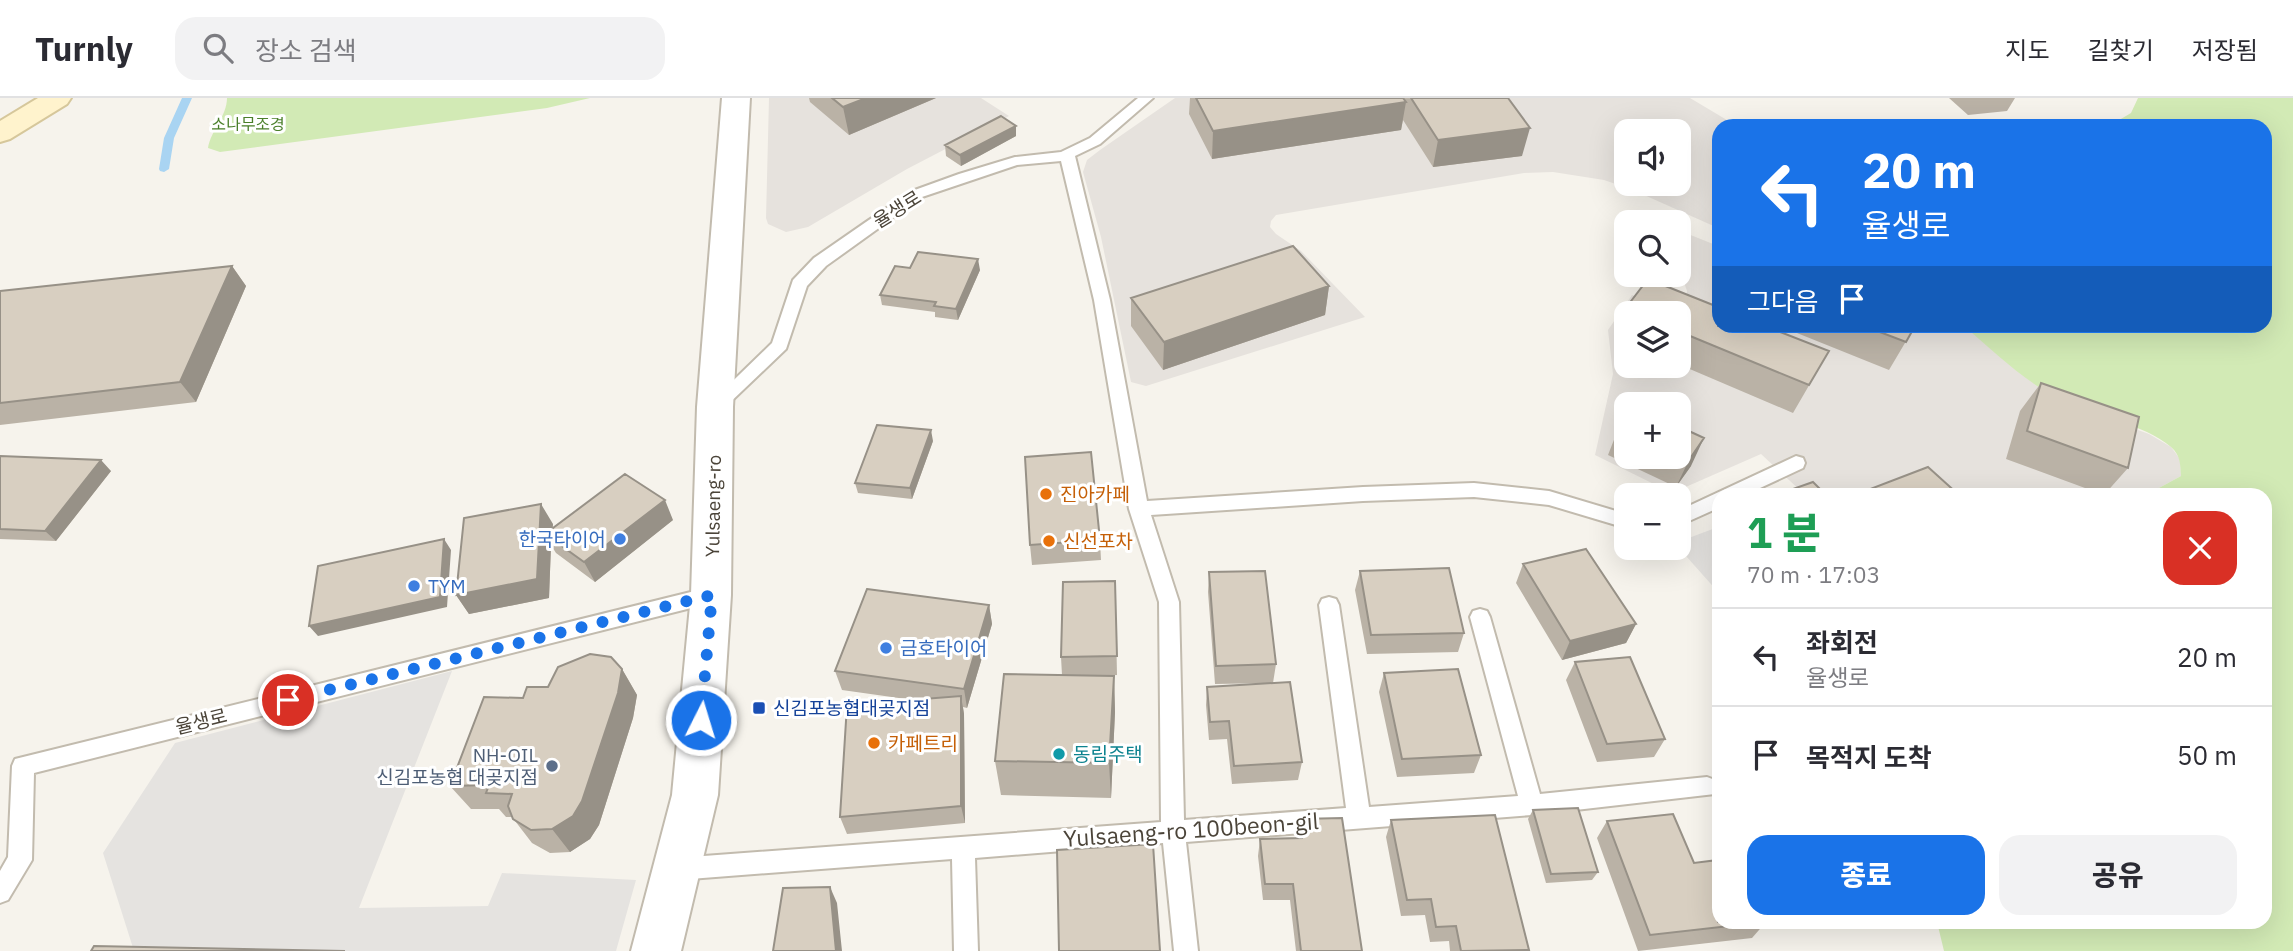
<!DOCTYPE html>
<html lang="ko">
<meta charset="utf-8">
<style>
:root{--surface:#fff;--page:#f2f2f3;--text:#2b2b33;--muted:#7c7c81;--line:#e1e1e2;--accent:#1a73e8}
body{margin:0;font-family:"IBM Plex Sans","Noto Sans KR",sans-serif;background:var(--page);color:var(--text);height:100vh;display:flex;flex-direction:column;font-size:26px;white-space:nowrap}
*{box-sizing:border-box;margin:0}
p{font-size:23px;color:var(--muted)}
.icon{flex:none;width:38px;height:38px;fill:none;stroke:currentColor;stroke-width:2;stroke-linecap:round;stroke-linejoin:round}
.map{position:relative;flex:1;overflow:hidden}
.details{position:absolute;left:1712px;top:390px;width:560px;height:441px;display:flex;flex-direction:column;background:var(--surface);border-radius:21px;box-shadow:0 7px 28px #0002}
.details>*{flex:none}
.hud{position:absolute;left:1712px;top:21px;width:560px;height:214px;border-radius:21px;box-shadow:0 7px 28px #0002;background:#1a73e8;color:#fff;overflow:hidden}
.controls{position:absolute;left:1614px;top:21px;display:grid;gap:14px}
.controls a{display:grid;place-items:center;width:77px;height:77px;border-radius:14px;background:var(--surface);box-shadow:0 7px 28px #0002;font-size:35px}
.pin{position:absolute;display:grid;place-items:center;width:60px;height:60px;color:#fff;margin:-30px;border:4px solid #fff;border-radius:50%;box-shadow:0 2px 7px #0007}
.me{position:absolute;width:77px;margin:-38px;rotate:5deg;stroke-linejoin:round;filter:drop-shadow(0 0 5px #0008)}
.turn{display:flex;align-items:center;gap:24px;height:147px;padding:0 35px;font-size:32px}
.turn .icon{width:91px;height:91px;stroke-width:2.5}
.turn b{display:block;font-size:49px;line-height:60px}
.then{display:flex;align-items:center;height:66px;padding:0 35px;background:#0003;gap:14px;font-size:26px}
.round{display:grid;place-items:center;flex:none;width:74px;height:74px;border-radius:21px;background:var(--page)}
.summary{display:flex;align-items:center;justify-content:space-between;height:119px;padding:0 35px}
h1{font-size:42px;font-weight:800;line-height:52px;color:#1e9e55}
.button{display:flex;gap:14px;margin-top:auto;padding:14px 35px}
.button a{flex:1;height:80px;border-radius:21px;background:var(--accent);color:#fff;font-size:28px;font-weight:800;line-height:80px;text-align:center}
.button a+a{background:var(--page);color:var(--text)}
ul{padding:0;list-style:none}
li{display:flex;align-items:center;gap:21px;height:98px;padding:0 35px;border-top:2px solid var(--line)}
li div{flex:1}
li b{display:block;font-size:26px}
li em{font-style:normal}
header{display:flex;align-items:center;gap:42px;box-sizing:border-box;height:98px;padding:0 35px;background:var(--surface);border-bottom:2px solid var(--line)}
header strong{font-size:33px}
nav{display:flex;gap:38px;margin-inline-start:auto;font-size:24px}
.search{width:490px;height:63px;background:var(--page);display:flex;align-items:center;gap:18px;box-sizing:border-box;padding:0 24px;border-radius:21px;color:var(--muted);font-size:26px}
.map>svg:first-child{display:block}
.industrial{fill:#e6e2dd;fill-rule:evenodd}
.green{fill:#d2eab5}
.parking{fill:#e5e3e0}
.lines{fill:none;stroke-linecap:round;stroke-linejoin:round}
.stream{fill:#a9d4f2;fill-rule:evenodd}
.service-casing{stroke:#c2bbae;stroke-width:4}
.tertiary-casing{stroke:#c2bbae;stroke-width:4}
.secondary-casing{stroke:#d6c79b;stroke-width:4}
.service{fill:#fff;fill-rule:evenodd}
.tertiary{fill:#fff;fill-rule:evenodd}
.secondary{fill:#fff3cd;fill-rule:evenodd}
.wall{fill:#bab2a6}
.shaded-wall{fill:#979187}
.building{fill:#d8cfc1;stroke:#979187;stroke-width:2}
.route{stroke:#1a73e8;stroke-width:12;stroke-dasharray:0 21.6}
.food-dot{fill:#e8710a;stroke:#fff;stroke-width:2.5}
.shop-dot{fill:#3f7fe0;stroke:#fff;stroke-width:2.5}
.transit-dot{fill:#1a4fb4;stroke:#fff;stroke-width:2.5}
.culture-dot{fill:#0f9aa8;stroke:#fff;stroke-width:2.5}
.service-dot{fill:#5c6f8a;stroke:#fff;stroke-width:2.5}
.labels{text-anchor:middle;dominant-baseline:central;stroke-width:6;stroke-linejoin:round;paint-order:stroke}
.far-park-label{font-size:16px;fill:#4a7f2a;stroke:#fff}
.street-label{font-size:19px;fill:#4b4439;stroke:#fff}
.food-label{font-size:19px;fill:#c56008;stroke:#fff;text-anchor:start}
.shop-label{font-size:19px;fill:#366cbe;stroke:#fff;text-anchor:start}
.transit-label{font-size:19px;fill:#164399;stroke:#fff;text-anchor:start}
.culture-label{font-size:19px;fill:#0d838f;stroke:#fff;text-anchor:start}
.service-label{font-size:19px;fill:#4e5e75;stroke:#fff;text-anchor:end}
.near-street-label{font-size:23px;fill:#4b4439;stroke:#fff}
</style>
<header>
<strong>Turnly</strong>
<div class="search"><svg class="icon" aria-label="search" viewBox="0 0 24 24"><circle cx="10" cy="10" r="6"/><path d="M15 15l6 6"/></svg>장소 검색</div>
<nav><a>지도</a><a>길찾기</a><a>저장됨</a></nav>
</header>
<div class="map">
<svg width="2293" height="853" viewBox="0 0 2293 853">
<rect width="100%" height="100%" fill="#f6f3ec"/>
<path class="industrial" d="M769 0H981L1009 18 907 71 808 129 786 134 768 126 766 120Z
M1175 0H1690L1737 28H1718V130L1633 92 1604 82 1553 74 1524 75 1276 117 1271 123 1270 129 1276 136 1301 153 1365 219 1146 288 1131 284 1101 139 1083 74 1087 62 1100 52ZM1626 33H1678V86H1626Z
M1678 132 1718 148V228H1964L2047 295 2069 307 2149 336 2171 349 2180 361 2181 378 2146 397H1805L1761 356 1672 395 1595 357 1613 276 1608 232 1632 197 1670 212 1685 207 1687 193 1678 167ZM1626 215H1678V268H1626ZM1626 306H1678V359H1626Z"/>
<path class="green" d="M227 0H590L547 10 220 54 208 50C211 32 227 18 227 0Z
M2138 0H2293V853H1944L1937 824H2264V397H2146L2181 378C2180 366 2181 358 2171 349 2143 325 2100 321 2067 305 2028 287 1997 256 1964 228H2264V28H2109L2131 15Z"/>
<path class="parking" d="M1718 429V494L1678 449V444Z
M452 573 359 810 488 808 502 775 636 782 616 853H134L103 755 175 645Z"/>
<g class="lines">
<path class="stream" d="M182 0H192L174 40 169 71 164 74 160 73 159 71 164 40Z"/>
<defs>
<path id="service" d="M1138 0H1153L1100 46 1075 58 1110 202 1147 403 1363 389 1474 385 1549 393 1626 416V430L1549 407 1474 399 1363 403 1151 417 1179 504 1184 722 1346 710 1319 507 1322 501 1329 499 1336 501 1339 507 1369 709 1518 698 1470 519 1473 513 1480 511 1487 513 1490 519 1540 696 1707 679 1715 682 1718 689 1715 696 1532 717 1186 744 1198 853H1174L1163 745 975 760 978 853H954L952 761 677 782 669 779 665 771 669 763 677 760 1161 724 1159 504 1129 411 1094 202 1061 63 1017 67 922 99 826 168 807 188 786 251 721 313H709L706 309 772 245 793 182 814 160 866 124 912 93 959 76 1015 59 1061 54 1090 40Z
M1796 358 1803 360 1805 365 1803 370 1745 397H1718V410L1678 428V413Z
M711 489 718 491 721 497 718 503 711 505 34 675 32 762 8 802 0 805V773L8 759 12 668 15 661Z"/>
<path id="tertiary" d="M722 0H750L733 309 731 497 718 697 681 853H631L672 697 691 497 697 309Z"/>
<path id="secondary" d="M38 0H71L67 6 10 41 0 44V23Z"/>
</defs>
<use href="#service" class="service-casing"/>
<use href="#tertiary" class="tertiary-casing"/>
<use href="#secondary" class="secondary-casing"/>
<use href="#service" class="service"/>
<use href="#tertiary" class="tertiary"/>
<use href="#secondary" class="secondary"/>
</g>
<path class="wall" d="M809 0H936L849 37 810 4Z
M1190 0H1508L1522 58 1433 69 1403 22 1401 32 1212 61 1189 16Z
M1949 0H2015L2007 13 1968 17Z
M1016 28V38L961 68 946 58 945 47Z
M232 168 246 188 196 304 0 327V193Z
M910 170 980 172 958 222 935 219V214L882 207 880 197Z
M1648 181 1718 209V228H1765L1829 253 1793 315 1678 266V215H1626V244L1615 239 1625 211Z
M1329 188 1325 217 1163 272 1131 228V200Z
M1795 228H1915L1889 272 1792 233Z
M2041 285 2128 370 2104 397 2006 361 2020 313Z
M1626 320V359H1678V328L1691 368 1676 389 1608 357 1619 329Z
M933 343 912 401 858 395 855 385Z
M0 358 111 373 56 443 0 441Z
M673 422 595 484 556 455 551 447 549 500 469 516 456 497 553 426 552 430Z
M1100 442 1101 462 1032 467 1030 447Z
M1523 466 1636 526 1626 545 1562 562 1516 485Z
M1360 473 1464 535 1458 554 1367 556 1355 492Z
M1209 474 1276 566 1273 585 1215 586 1208 494Z
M1115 483 1117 577 1090 578H1114L1115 614 1111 700 1001 697 995 663 1062 577 1061 559Z
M989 507 992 526 967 610 963 609 964 616 965 725 847 736 840 719 913 602 842 592 835 573Z
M1575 564 1665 641 1654 659 1597 664 1566 582Z
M622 571 637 597 633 620 599 727 590 741 570 754 550 755 532 745 512 719H506L499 711H471L450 688 523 600 548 589Z
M1384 575 1481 657 1474 675 1397 679 1379 594Z
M1207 589 1302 664 1298 682 1232 686 1227 641 1209 642 1206 607Z
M1533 712 1598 774 1592 782 1546 785 1528 721Z
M1300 721 1362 853H1296L1290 802H1263L1258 758 1260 741 1297 740Z
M1391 722 1529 852 1528 853H1450L1449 843 1430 844 1425 817 1401 818 1386 739Z
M1607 723 1694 765 1766 824 1752 840 1638 853 1597 740Z"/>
<path class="shaded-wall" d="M866 0H936L849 37 843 9Z
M1406 4 1401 32 1212 61 1213 33Z
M1016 28V38L961 68 960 57Z
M1530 30 1522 58 1433 69 1438 42Z
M978 161 980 172 958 222 956 211Z
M232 168 246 188 196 304 180 284Z
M1329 188 1325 217 1163 272 1164 244Z
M931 332 933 343 912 401 910 390Z
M1704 340 1691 368 1676 389 1689 362Z
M101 362 111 373 56 443 45 433Z
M665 402 673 422 595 484 584 464Z
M541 406 553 426 552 441 545 436 551 447 549 500 469 516 456 497Z
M444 441 451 452 447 509 318 538 309 528Z
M989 507 992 526 967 610 964 591Z
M1636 526 1626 545 1562 562 1570 543Z
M622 571 637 597 633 620 599 727 590 741 570 754 552 731Z
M1114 578 1115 614 1111 700 1109 665Z
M961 598 964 616 965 725 961 708Z
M830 789 837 805 842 853H836Z"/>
<path class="building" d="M832 0H866L843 9Z
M1196 0H1403L1406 4 1213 33Z
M1411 0H1508L1530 30 1438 42Z
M1001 18 1016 28 960 57 945 47Z
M1293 148 1329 188 1164 244 1131 200Z
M918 154 978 161 956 211 934 208 936 204 880 197 895 168 910 170Z
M232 168 180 284 0 305V193Z
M1648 181 1718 209V228H1765L1829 253 1809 287 1678 233V215H1635L1625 211Z
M1864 228H1915L1906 244Z
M2041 285 2139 319 2128 370 2027 333Z
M1626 320V332L1619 329Z
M877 327 931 332 910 390 855 385Z
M1678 328 1704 340 1689 362 1678 357Z
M1091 354 1100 442 1030 447 1025 359Z
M0 358 101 362 45 433 0 431Z
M1928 369 1959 397H1870L1865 393Z
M625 376 665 402 584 464 545 436Z
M1813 384 1826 397H1776Z
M541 406 537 481 456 497 464 420Z
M444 441 440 499 309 528 318 468Z
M1586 451 1636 526 1570 543 1523 466Z
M1449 470 1464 535 1371 537 1360 473Z
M1265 473 1276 566 1216 568 1209 474Z
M1115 483 1117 558 1061 559 1063 484Z
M867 491 989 507 964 591 835 573Z
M590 556 611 559 622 571 618 595 582 703 573 718 552 731 531 732 513 721 508 708 512 696 486 695 489 687 450 688 484 599 523 600 527 589H548L558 569Z
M1630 559 1665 641 1607 646 1575 564Z
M1458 571 1481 657 1402 661 1384 575Z
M1004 576 1114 578 1109 665 995 663Z
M1290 584 1302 664 1234 668 1229 623 1210 624 1207 589Z
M961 598V708L840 719 847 607Z
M1578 710 1598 774 1551 776 1533 712Z
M1673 716 1694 765 1718 762V824H1765L1650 837 1607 723Z
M1495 717 1529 852 1461 853 1456 828 1436 829 1431 801 1407 802 1391 722Z
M1342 720 1362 853H1301L1293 786H1265L1260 741 1302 740 1300 721Z
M1153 746 1160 853H1059L1057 752Z
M830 789 836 853H773L783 790Z
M94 848 345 853H91Z"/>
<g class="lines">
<path class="route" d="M288 602 712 497 701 622"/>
</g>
<g class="food-dot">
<circle cx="1046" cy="396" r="7"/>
<circle cx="1049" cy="443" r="7"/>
<circle cx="874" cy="645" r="7"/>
</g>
<g class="shop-dot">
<circle cx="620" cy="441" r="7"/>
<circle cx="414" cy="488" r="7"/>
<circle cx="886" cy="550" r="7"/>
</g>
<rect class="transit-dot" x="752" y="603" width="14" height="14" rx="3.5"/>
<circle class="culture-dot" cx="1059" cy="656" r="7"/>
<circle class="service-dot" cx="552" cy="668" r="7"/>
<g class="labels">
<g class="far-park-label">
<text x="248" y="26">소나무조경</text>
</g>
<g class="street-label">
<text transform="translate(897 111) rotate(-32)">율생로</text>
<text transform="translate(713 408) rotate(-89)">Yulsaeng-ro</text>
<text transform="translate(201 623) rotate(-14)">율생로</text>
</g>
<g class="food-label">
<text x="1060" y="396">진아카페</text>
<text x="1063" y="443">신선포차</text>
<text x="888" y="645">카페트리</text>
</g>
<g class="shop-label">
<text x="606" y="441" text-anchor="end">한국타이어</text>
<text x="428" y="488">TYM</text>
<text x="900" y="550">금호타이어</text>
</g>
<g class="transit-label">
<text x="773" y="610">신김포농협대곶지점</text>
</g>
<g class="culture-label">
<text x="1073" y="656">동림주택</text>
</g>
<g class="service-label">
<text x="538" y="657">NH-OIL<tspan x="538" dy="22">신김포농협 대곶지점</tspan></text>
</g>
<g class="near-street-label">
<text transform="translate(1191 731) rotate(-4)">Yulsaeng-ro 100beon-gil</text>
</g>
</g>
</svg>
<div class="controls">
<a><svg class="icon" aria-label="sound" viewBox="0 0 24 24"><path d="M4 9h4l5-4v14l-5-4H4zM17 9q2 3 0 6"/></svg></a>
<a><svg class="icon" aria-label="search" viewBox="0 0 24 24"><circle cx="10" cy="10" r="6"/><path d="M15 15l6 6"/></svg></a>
<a><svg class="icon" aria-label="layers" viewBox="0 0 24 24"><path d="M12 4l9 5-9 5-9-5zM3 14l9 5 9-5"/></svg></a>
<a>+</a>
<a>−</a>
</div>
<div class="pin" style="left:288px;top:602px;background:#d93025"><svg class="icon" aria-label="arrive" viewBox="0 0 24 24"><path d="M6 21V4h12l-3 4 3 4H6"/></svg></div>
<svg class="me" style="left:701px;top:622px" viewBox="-20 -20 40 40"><circle r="17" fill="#1a73e8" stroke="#fff" stroke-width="3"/><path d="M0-11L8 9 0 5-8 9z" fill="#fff"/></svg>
<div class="hud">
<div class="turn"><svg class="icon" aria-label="left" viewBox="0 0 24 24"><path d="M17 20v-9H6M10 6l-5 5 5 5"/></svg><div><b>20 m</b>율생로</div></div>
<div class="then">그다음<svg class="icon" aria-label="arrive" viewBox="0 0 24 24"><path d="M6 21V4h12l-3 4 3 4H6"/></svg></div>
</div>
<section class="details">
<div class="summary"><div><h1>1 분</h1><p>70 m · 17:03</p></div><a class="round" style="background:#d93025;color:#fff"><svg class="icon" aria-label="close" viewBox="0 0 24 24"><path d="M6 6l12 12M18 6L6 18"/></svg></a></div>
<ul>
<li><svg class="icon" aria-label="left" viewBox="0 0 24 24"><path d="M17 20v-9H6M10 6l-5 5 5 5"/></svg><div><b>좌회전</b><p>율생로</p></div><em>20 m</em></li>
<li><svg class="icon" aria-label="arrive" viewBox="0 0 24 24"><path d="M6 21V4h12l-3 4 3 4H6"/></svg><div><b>목적지 도착</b></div><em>50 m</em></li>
</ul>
<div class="button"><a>종료</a><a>공유</a></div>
</section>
</div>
